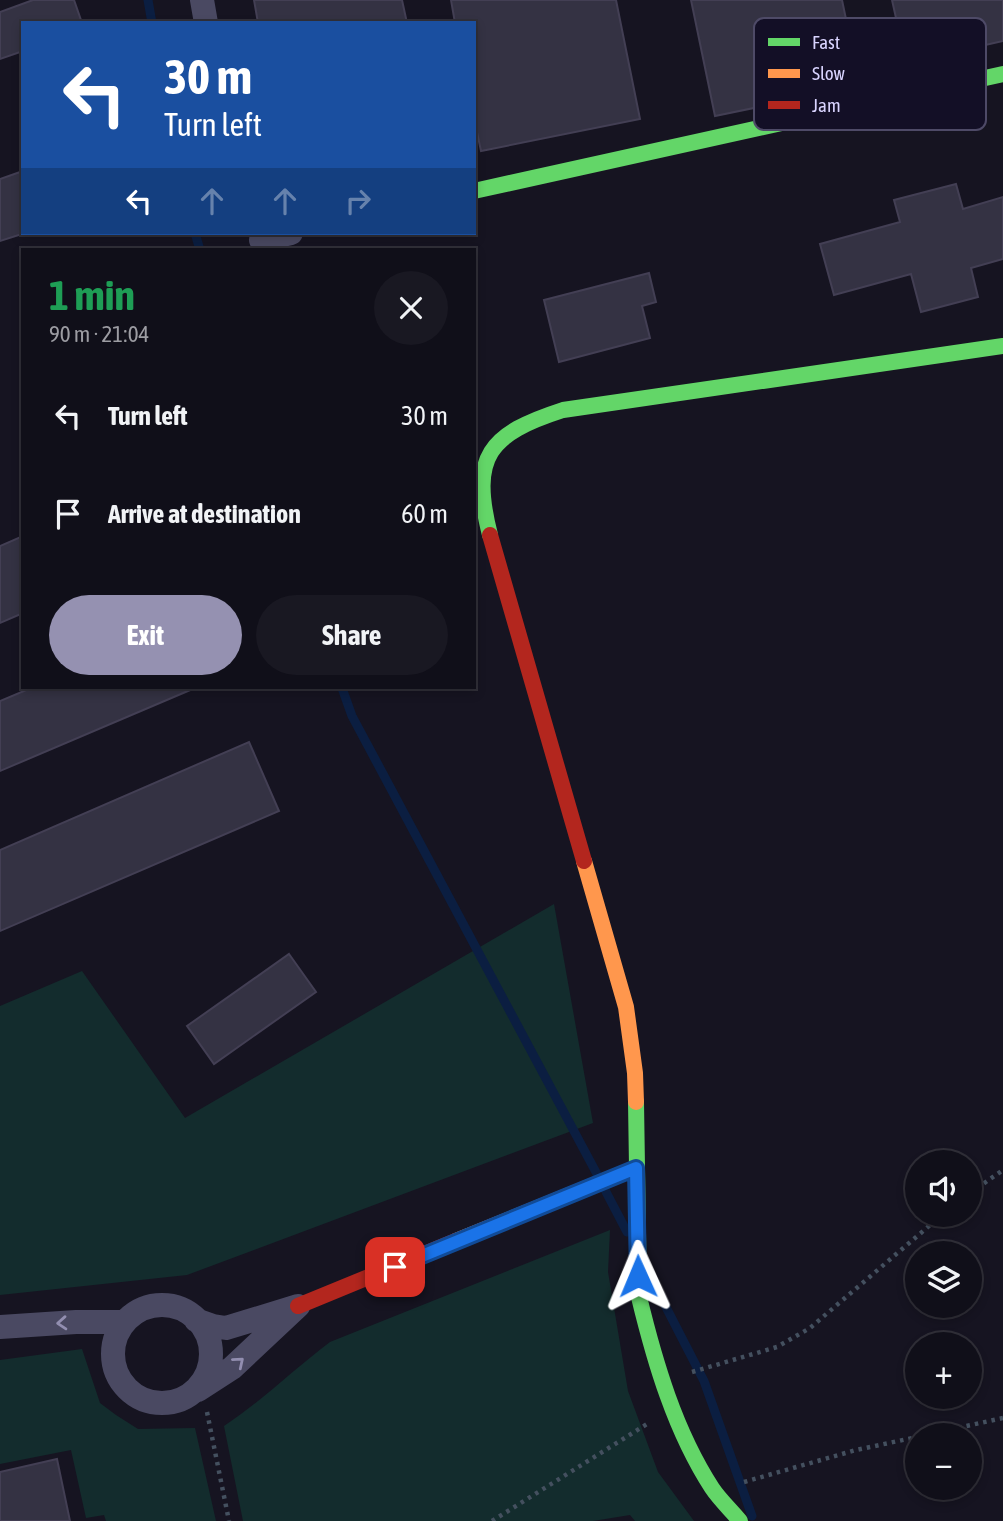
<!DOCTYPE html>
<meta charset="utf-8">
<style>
:root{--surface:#100f19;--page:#191822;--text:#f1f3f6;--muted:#9c9ca2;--line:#302f38;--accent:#9591b1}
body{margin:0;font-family:"Asap Condensed",sans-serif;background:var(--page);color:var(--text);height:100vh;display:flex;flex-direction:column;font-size:26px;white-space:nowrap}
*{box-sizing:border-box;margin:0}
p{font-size:23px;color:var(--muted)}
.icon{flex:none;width:38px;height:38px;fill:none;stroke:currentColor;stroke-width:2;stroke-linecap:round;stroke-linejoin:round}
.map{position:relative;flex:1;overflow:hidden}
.sheet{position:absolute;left:21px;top:248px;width:455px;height:441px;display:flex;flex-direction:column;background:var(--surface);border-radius:0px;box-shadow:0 4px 10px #0003,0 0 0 2px var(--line)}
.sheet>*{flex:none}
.top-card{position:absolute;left:21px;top:21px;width:455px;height:214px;border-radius:0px;box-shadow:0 4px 10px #0003,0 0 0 2px var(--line);background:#1a4fa0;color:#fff;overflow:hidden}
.tools{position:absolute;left:905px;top:1150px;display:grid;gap:14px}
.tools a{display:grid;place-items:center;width:77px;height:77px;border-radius:50%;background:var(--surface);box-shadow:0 4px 10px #0003,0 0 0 2px var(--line);font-size:35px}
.pin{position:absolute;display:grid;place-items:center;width:60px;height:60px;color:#fff;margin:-30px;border-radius:14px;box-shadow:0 4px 10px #0006}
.me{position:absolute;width:77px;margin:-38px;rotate:359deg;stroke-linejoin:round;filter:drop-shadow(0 0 5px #0008)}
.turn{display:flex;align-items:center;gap:24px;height:147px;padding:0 28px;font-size:32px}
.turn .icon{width:91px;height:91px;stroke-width:2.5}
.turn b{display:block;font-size:49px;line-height:60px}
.lanes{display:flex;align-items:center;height:66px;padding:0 28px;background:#0003;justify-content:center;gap:35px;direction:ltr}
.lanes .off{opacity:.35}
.round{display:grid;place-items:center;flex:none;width:74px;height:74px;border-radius:37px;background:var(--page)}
.headline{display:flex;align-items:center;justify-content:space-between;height:119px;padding:0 28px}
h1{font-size:42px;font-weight:700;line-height:52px;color:#1e9e55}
.primary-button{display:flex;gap:14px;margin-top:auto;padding:14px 28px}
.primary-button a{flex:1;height:80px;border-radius:42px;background:var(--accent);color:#fff;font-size:28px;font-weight:700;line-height:80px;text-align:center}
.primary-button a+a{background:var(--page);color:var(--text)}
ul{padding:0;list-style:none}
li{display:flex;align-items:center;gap:21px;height:98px;padding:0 28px}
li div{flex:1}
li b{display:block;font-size:26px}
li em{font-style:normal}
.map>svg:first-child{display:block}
.green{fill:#132c2d}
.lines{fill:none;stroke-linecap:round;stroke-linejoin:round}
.stream{stroke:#0b1e41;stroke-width:9}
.building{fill:#343243;stroke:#433f54;stroke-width:2}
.path{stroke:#44505f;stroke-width:4.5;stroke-dasharray:3.5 5;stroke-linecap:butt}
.street{stroke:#4a4962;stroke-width:24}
.fast{stroke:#63d668;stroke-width:16}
.slow{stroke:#ff974d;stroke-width:16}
.jam{stroke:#b3261e;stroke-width:16}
.oneway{stroke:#928eb0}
.route-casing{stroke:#114b97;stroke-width:18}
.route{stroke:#1a73e8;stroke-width:12}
.key{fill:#130f26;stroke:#4e4a67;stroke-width:2}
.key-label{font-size:19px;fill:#d9d4ff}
</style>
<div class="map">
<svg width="1003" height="1521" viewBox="0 0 1003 1521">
<rect width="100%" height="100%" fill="#161421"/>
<path class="green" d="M554 904 593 1123 187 1275 0 1295V1006L82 971 185 1118Z
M610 1230 608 1272 628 1391 658 1472 694 1521H635L630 1515 593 1521H243L224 1426C262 1401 294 1369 330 1342Z
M82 1349 100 1403 116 1415 138 1429 195 1428 216 1521H106L104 1515 86 1518 71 1450 0 1464V1360Z"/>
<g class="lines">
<path class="stream" d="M148 0 152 23
M195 233 200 250
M342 688 352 716 598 1176
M604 1188 627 1232
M651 1278 704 1381 752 1516"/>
</g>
<path class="building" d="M33 0H74L82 23H23V51L0 59V12Z
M254 0H402L407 23H258Z
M451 0H616L640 119 481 151 474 118V23H455Z
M691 0H842L860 86 715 116Z
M892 0H1003V41L906 63Z
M23 171V233H25L0 241V179Z
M956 184 963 209 1003 197V259L971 268 978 297 921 312 911 274 834 295 820 244 900 222 894 200Z
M649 273 656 302 642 306 650 338 559 362 544 300Z
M23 536V613L0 623V546Z
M31 688H195L0 771V701Z
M249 742 279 811 0 931V850Z
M289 954 316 992 214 1064 187 1026Z
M57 1459 70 1521H0V1472Z"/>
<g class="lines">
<path class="path" d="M970 1193 1003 1170
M692 1372 777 1347 810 1328 943 1214
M207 1412 229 1521
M925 1435 1003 1418
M744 1482 856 1450 917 1437
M492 1521 647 1424"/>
<path class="street" d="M202 0 206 23
M261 240 291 233
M113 1354a49 49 0 1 1 98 0a49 49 0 1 1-98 0Z
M196 1320 213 1326 226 1328 298 1306 232 1368 198 1390
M0 1327 76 1322H125"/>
<path class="fast" d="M474 191 1003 74
M490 535C470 456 489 434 563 410L1003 346
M636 1102 639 1297C655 1363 675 1431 712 1488 720 1500 731 1510 740 1521"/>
<path class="slow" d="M584 861 626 1007 635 1073 636 1102
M456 1241 636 1168"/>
<path class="jam" d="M490 535 584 861
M298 1306 456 1241"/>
</g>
<defs><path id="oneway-chevron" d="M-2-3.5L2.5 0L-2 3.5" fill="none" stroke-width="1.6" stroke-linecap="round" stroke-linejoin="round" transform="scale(1.75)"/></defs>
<g class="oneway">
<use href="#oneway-chevron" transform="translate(62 1323) rotate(176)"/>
<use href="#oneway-chevron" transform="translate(239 1362) rotate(-40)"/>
</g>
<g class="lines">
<defs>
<path id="route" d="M395 1267 636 1168 638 1276"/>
</defs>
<use href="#route" class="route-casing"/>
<use href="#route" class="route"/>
</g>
<rect x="754" y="18" width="232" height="112" rx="10" class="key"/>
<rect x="768" y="38" width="32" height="8" fill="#63d668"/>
<rect x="768" y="69" width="32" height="9" fill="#ff974d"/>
<rect x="768" y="101" width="32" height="8" fill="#b3261e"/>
<g class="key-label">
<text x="812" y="49">Fast</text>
<text x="812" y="80">Slow</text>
<text x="812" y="112">Jam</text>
</g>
</svg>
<div class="tools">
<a><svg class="icon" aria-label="sound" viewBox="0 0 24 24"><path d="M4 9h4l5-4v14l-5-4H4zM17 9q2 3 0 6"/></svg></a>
<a><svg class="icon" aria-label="layers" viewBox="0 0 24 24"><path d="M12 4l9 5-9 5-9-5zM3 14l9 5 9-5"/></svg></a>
<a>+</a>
<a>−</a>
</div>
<div class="pin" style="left:395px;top:1267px;background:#d93025"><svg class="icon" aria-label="arrive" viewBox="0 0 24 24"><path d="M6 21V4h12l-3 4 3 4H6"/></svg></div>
<svg class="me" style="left:638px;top:1276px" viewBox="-20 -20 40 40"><path d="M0-17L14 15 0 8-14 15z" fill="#1a73e8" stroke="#fff" stroke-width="4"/></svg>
<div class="top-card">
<div class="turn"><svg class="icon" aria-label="left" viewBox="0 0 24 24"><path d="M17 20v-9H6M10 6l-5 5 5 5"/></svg><div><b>30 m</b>Turn left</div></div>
<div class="lanes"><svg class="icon" aria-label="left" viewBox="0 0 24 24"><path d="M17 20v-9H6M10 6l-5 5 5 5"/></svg><svg class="icon off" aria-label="ahead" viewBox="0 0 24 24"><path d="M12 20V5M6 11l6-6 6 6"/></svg><svg class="icon off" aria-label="ahead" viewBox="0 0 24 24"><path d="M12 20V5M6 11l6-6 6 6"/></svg><svg class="icon off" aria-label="right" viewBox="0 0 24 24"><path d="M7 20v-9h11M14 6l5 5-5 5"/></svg></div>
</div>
<section class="sheet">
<div class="headline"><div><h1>1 min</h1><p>90 m · 21:04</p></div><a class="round"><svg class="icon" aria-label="close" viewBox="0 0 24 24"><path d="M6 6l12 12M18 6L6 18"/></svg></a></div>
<ul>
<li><svg class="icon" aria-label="left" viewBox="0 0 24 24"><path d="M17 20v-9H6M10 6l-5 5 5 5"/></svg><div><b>Turn left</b></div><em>30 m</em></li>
<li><svg class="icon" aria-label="arrive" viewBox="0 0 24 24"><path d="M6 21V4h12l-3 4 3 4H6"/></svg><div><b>Arrive at destination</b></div><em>60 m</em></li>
</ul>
<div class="primary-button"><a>Exit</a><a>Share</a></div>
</section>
</div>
